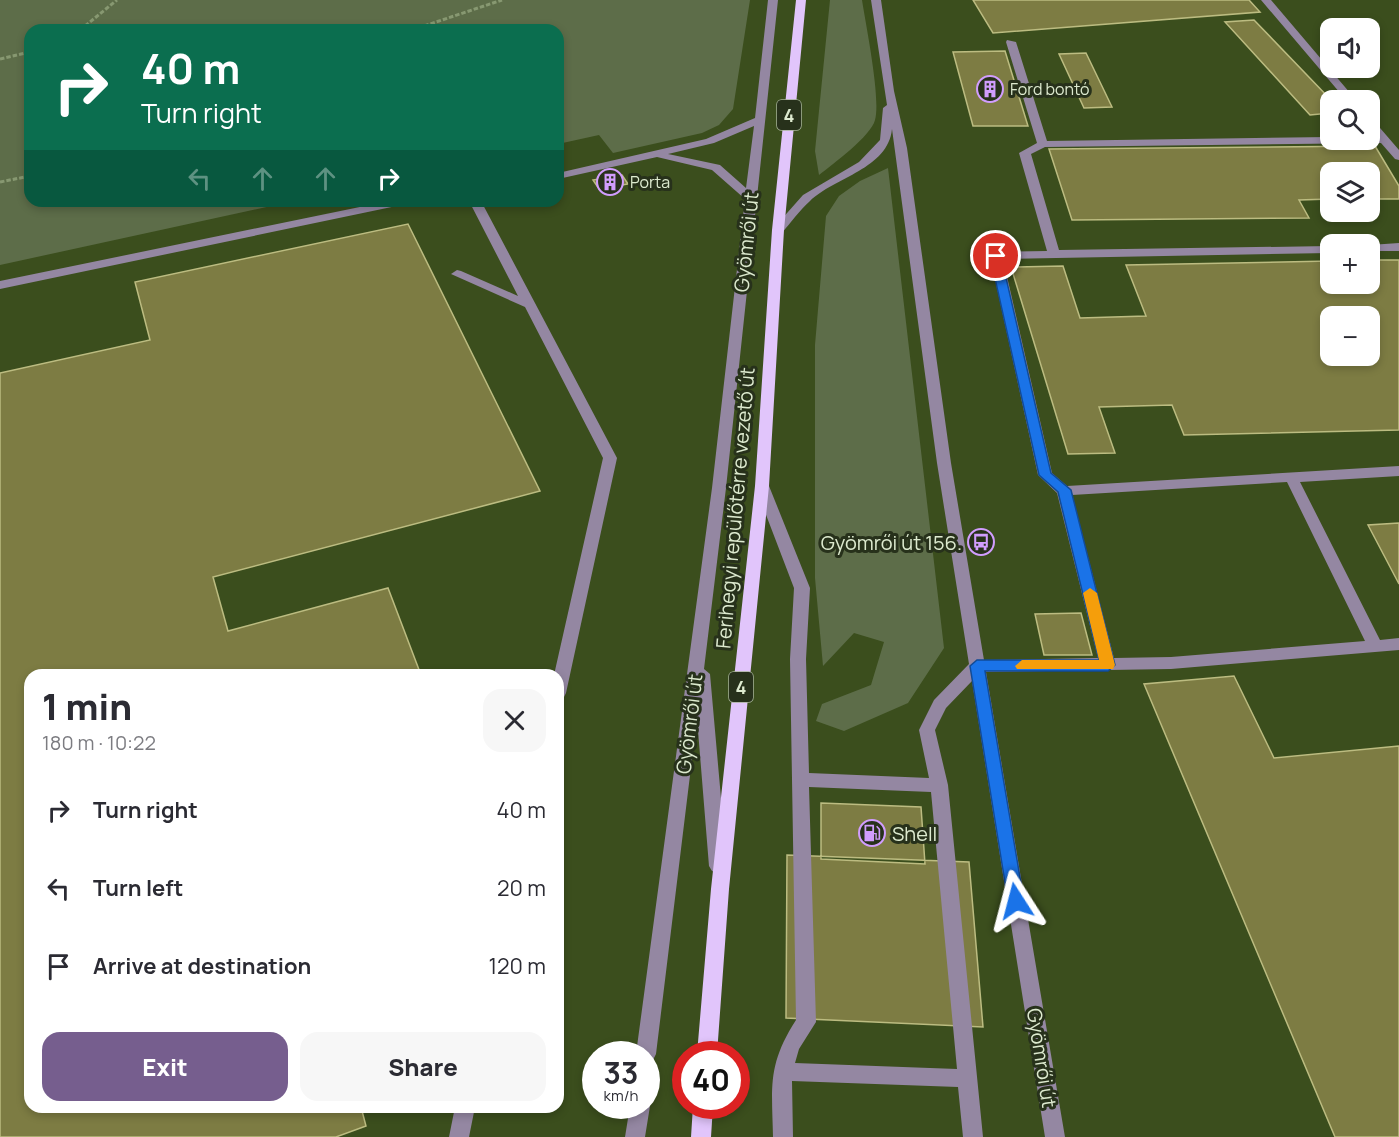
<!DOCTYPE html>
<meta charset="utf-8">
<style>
:root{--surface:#fff;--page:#f7f7f7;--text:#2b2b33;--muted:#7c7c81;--accent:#765e8e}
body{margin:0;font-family:Manrope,sans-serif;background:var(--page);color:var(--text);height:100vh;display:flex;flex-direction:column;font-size:22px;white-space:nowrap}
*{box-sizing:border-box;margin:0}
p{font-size:20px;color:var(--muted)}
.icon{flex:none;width:33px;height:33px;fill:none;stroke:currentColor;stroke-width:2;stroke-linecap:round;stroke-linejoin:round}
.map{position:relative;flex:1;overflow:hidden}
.side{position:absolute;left:24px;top:669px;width:540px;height:444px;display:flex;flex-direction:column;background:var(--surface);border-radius:18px;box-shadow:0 3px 9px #0003}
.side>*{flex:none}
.hud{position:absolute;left:24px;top:24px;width:540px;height:183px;border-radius:18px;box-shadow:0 3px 9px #0003;background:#0b6e4f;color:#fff;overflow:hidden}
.fabs{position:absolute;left:1320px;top:18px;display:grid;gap:12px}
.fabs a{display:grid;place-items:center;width:60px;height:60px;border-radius:12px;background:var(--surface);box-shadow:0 3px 9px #0003;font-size:30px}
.speed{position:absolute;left:582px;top:1041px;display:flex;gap:12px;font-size:30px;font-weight:700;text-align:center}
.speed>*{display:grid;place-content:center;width:78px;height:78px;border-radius:50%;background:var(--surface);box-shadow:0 3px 9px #0003;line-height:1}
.speed small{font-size:15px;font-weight:400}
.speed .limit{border:9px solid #d22;background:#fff;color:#111}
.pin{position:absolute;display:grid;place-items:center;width:51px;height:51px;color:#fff;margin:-26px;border:3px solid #fff;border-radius:50%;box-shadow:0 2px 6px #0007}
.me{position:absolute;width:66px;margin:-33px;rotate:351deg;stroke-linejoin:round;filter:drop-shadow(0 0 4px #0008)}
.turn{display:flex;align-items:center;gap:21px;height:126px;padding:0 18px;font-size:27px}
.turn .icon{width:78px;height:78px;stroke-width:2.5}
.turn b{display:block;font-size:42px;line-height:51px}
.lanes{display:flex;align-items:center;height:57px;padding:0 18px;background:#0003;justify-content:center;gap:30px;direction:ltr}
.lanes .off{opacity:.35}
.round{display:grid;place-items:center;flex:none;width:63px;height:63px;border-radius:18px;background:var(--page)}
.head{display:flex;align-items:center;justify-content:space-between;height:102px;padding:0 18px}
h1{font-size:36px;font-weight:800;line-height:45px}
.button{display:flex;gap:12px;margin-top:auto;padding:12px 18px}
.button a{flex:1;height:69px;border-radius:18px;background:var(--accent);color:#fff;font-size:24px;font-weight:800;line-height:69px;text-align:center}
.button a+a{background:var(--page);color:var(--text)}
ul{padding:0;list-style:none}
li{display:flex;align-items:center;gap:18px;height:78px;padding:0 18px}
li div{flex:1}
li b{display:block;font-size:22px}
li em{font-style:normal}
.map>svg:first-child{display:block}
.green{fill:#5d6d49}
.building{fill:#7d7c43;stroke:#bcbc81;stroke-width:1.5;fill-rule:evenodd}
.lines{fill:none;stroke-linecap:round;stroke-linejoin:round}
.path{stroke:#879871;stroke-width:3;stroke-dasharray:4.5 2;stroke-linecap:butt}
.minor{fill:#9487a2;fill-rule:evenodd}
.major{fill:#e1c5fb;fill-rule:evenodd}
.route{fill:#1a73e8;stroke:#114b97;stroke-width:1.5}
.slow{fill:#f59e0b}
.labels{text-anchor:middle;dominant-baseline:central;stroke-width:6;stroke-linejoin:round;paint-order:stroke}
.far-poi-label{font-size:16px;fill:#ddeacf;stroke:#27311b;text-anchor:start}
.shield{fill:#27311b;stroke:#a6b299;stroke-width:1.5}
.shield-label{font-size:18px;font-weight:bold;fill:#ddeacf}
.street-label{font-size:20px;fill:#ddeacf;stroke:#27311b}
.poi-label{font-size:20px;fill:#ddeacf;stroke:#27311b;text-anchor:end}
</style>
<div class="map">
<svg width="1399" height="1137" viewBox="0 0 1399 1137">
<rect width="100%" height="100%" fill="#3b4e1d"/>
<path class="green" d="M0 0H750L733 109 719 125 702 133 613 153 599 135 558 144V30H30V201H294L0 265Z
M830 0H862C866 26 881 99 875 120 871 136 833 164 819 175L815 151Z
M888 168 944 648 908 703 844 731 816 721 822 704 871 685 884 642 854 633 823 666 815 578V345L826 216 839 196 860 181Z"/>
<path class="building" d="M973 0H1249L1260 12 993 33Z
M1254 20 1331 100 1330 113 1310 115 1225 22Z
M1005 51 1028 126H973L953 52Z
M1086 53 1112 107 1084 108 1059 54Z
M1375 146 1399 186V199H1370V172H1330V199L1299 200 1309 218 1072 220 1049 149Z
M622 175 628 184 599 189 593 180Z
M408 224 540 491 213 577 228 631 388 588 421 675H30V1107H361L366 1126 336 1137H0V373L150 340 135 282Z
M1370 260H1399V430L1184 435 1172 405 1099 407 1115 453 1068 454 1011 267 1063 266 1080 318 1146 316 1126 265 1330 261V284H1370ZM1330 316H1370V356H1330Z
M1399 523V584L1368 525Z
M1081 613 1092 655H1044L1035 614Z
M1234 676 1274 758 1399 746V1137H1335L1144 684Z
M821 803 921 807 925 864 821 859Z
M787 855 969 862 983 1027 786 1018Z"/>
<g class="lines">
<path class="path" d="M80 30 117 0
M412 30 502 0
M0 59 30 52
M0 182 30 176"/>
<path class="minor" d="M768 0H778L726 488 704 669 710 674 727 866 724 871 718 873 712 871 709 866 697 718 656 1054 653 1060 646 1063V1054H636L712 488 745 199 712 170 657 157 558 179V173L706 139 755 118ZM754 126 746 188 720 165 668 154 714 143Z
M871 0H881L894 91 907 148 951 463 984 660 1098 658 1057 493 1038 475 990 256 996 252 1047 251 1019 153 1037 143 1006 42 1007 40 1016 42 1047 141 1330 137V140H1370V137H1376L1370 129V120L1374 121 1399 150V160L1395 159 1381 143 1045 147 1031 154 1059 250 1330 246V253L1003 259 1052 473 1067 486 1399 466V476L1300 482 1380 640 1399 638V650L1171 669 986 672 1065 1137H1045L972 681 946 708 935 730 948 785 983 1137H963L958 1087 792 1081 793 1137H773C772 1087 767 1065 796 1020L790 659 794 588 755 486 757 483 762 481 769 486 810 588 806 659 809 773 929 778 919 730 934 700 969 664 937 463 892 129C888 169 835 177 810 201 800 210 791 222 782 233L778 234 772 230 803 195 859 162 880 140 883 108 887 105ZM1287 482 1365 641 1171 657 1114 658 1072 495ZM809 787 931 792 957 1069 795 1063 799 1049 816 1022Z
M1261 0H1271L1356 100H1346Z
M389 201H412L406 204 0 289V281Z
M469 201H481L617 458 566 693 564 697 558 699V675H554L603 458 525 307 451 274 457 270 461 271 518 296Z
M1399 243V251H1370V245Z
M646 1099 650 1106 645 1137H625L630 1106H646Z
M455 1107H475L469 1137H449Z"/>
<path class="major" d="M796 0H806L784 230 769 486 729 889 717 1054H697L711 889 755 486 772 230Z
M693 1106H713L711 1137H691Z"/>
</g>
<path class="route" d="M996 253 1001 256 1051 473 1071 490 1115 665 1108 671H985L1024 901 1022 906 1016 908 1010 906 1008 901 970 666 977 660H1099L1058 492 1039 475 990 256Z"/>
<path class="slow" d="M1090 588 1097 593 1115 665 1113 669H1017L1015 666 1022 660H1099L1083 593Z"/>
<defs>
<symbol id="building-ring" viewBox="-11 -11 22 22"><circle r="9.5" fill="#27311b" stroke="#d19dfe" stroke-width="1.5"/><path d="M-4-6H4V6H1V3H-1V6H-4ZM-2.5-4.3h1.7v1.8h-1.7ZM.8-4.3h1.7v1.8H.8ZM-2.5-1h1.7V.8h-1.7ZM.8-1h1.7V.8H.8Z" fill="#d19dfe"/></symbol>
<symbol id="bus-ring" viewBox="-11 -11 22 22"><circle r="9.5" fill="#27311b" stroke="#d19dfe" stroke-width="1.5"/><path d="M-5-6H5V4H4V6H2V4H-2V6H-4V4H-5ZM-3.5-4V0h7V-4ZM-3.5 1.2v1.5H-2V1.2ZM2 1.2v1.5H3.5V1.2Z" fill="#d19dfe"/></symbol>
<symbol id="fuel-ring" viewBox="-11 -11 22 22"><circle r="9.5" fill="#27311b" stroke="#d19dfe" stroke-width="1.5"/><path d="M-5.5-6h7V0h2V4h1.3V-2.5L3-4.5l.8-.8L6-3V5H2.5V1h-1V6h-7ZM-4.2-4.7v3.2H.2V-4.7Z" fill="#d19dfe"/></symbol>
</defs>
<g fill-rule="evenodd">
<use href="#building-ring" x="975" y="74" width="30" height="30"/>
<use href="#building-ring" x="595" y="167" width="30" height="30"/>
<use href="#bus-ring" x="966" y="527" width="30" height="30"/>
<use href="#fuel-ring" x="857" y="818" width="30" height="30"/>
</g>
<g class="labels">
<g class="far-poi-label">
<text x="1010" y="89">Ford bontó</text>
<text x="630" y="182">Porta</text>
</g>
<g class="shield">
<rect x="777" y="100" width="24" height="30" rx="4.5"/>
<rect x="729" y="672" width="24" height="30" rx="4.5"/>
</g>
<g class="shield-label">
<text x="789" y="115">4</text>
<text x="741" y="687">4</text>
</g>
<g class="street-label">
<text transform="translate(746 242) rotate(-84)">Gyömrői út</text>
<text transform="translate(735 508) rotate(-85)">Ferihegyi repülőtérre vezető út</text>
<text transform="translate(689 724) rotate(-83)">Gyömrői út</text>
<text transform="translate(1042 1058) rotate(81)">Gyömrői út</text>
</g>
<g class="poi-label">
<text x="962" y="542">Gyömrői út 156.</text>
<text x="892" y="833" text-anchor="start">Shell</text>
</g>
</g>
</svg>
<div class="fabs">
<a><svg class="icon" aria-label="sound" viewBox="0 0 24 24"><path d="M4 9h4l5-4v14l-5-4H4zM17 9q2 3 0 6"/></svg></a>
<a><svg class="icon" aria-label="search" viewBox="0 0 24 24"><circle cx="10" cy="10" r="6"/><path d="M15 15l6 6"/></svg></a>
<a><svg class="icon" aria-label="layers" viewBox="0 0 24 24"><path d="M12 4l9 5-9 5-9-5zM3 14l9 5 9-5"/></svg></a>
<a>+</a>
<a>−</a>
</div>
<div class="speed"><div>33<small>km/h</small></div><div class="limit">40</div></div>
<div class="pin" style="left:996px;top:256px;background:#d93025"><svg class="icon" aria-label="arrive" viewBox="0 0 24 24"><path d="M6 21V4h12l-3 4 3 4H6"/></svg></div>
<svg class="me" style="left:1016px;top:901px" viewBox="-20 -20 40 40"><path d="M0-17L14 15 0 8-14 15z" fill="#1a73e8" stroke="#fff" stroke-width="4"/></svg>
<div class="hud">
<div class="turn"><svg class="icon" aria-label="right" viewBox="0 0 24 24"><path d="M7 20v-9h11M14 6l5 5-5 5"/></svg><div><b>40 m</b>Turn right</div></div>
<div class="lanes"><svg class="icon off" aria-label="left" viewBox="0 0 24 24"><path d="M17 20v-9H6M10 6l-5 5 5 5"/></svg><svg class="icon off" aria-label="ahead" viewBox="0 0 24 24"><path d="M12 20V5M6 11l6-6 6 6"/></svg><svg class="icon off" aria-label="ahead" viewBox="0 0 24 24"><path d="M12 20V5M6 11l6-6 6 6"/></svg><svg class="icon" aria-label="right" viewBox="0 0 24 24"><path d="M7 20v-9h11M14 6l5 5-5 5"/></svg></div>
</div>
<section class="side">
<div class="head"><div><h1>1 min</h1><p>180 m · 10:22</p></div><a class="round"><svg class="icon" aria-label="close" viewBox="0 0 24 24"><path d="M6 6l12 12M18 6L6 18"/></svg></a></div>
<ul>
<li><svg class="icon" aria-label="right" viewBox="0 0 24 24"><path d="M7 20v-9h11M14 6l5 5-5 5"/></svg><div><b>Turn right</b></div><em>40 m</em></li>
<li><svg class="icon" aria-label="left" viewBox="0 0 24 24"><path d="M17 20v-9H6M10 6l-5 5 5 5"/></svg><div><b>Turn left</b></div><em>20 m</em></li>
<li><svg class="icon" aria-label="arrive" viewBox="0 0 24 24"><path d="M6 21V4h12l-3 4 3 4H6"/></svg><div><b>Arrive at destination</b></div><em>120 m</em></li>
</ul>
<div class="button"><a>Exit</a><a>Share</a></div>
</section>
</div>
